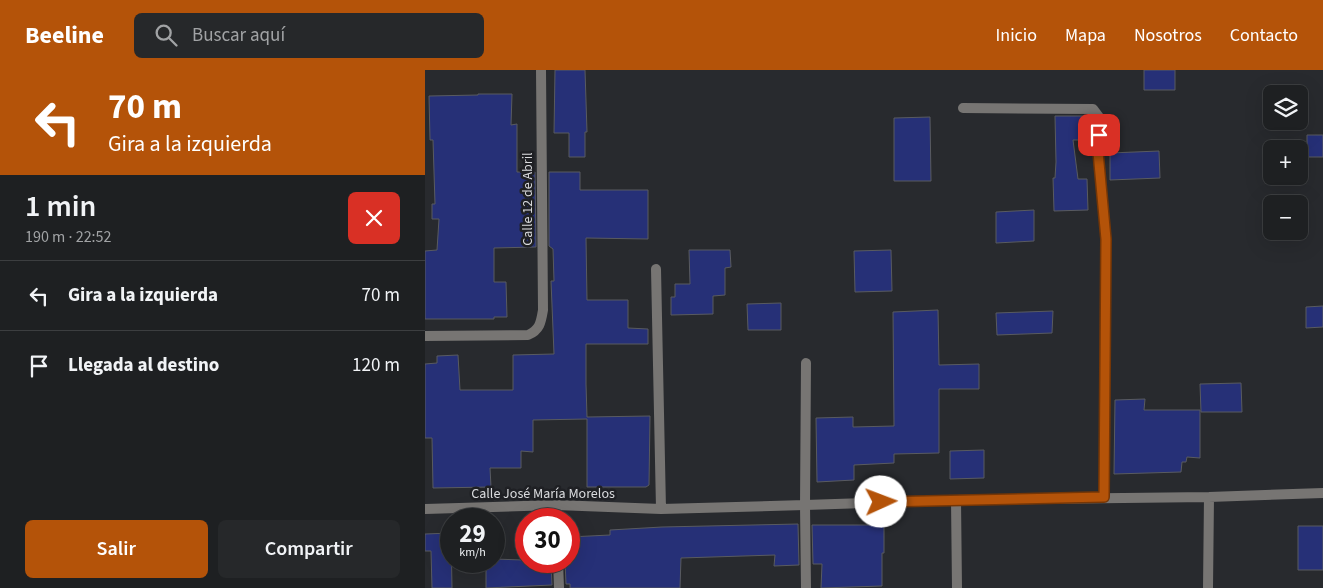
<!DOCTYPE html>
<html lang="es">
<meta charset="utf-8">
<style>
:root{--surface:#1e2022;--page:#26282a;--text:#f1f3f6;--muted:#a1a3a5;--line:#3c3e40;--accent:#b45309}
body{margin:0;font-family:"Source Sans 3",sans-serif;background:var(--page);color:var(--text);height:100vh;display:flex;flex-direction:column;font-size:19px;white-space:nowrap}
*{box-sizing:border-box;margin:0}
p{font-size:16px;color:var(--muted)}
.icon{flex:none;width:28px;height:28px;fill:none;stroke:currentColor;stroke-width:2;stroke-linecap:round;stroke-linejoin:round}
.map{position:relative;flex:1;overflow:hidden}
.drawer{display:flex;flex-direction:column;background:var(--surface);width:425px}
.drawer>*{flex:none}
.guide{background:#b45309;color:#fff;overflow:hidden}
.tools{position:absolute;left:838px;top:15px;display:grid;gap:10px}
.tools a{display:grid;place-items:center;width:45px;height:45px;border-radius:8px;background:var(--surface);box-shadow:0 5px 20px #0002,0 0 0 1px var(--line);font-size:25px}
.speed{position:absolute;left:15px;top:438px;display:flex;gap:10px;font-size:25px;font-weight:700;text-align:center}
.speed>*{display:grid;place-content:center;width:65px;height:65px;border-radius:50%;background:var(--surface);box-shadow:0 5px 20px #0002,0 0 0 1px var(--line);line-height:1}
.speed small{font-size:12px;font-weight:400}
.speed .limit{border:8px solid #d22;background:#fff;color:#111}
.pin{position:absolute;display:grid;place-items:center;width:42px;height:42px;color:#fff;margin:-21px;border-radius:10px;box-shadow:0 2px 8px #0006}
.me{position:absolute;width:55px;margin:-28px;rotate:88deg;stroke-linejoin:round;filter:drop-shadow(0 0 4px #0008)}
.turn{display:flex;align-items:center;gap:18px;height:105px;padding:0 25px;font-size:22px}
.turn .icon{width:65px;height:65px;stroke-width:2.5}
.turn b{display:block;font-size:35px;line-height:42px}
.round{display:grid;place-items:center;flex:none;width:52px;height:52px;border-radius:8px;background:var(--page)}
.overview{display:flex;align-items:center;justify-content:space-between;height:85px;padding:0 25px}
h1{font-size:30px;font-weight:600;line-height:38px}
.button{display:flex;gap:10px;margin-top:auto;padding:10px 25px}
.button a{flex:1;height:58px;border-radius:8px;background:var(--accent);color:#fff;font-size:20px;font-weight:600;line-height:58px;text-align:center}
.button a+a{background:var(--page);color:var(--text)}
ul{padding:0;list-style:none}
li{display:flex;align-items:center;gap:15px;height:70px;padding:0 25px;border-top:1px solid var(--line)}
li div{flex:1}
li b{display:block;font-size:19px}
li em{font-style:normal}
header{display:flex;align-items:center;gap:30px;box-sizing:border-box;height:70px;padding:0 25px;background:var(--accent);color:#fff}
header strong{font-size:24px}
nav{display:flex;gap:28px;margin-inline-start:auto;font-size:18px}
.search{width:350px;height:45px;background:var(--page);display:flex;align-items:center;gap:12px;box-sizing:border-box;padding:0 18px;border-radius:8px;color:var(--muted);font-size:19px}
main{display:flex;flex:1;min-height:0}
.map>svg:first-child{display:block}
.building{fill:#263077;stroke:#595b60}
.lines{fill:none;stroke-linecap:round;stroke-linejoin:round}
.service{stroke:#777573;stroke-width:10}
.minor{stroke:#777573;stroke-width:10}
.route-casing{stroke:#753606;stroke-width:12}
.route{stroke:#b45309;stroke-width:9}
.labels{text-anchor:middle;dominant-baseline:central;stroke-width:5;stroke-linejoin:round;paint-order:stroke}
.street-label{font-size:14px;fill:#dadbde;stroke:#1f2024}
</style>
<header>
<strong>Beeline</strong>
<div class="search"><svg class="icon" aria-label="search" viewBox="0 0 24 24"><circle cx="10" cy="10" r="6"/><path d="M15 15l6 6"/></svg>Buscar aquí</div>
<nav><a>Inicio</a><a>Mapa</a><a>Nosotros</a><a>Contacto</a></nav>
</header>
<main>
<section class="drawer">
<div class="guide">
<div class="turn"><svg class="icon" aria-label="left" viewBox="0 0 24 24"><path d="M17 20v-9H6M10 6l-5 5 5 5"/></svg><div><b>70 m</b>Gira a la izquierda</div></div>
</div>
<div class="overview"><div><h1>1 min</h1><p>190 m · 22:52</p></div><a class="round" style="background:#d93025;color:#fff"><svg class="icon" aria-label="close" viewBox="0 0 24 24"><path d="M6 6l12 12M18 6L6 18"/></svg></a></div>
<ul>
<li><svg class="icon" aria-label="left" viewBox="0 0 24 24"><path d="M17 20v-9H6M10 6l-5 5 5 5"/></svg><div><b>Gira a la izquierda</b></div><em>70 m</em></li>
<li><svg class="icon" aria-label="arrive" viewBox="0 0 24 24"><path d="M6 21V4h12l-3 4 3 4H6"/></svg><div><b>Llegada al destino</b></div><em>120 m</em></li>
</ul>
<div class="button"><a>Salir</a><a>Compartir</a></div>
</section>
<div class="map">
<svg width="898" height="518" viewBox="0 0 898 518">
<rect width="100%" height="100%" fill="#282a2e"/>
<path class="building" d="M130 0H160L162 62H160V87H144V63H129Z
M719 0H750V20H719Z
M53 24H87L86 55 92 54V102H110L111 177 69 178V212H81L82 247H69V249H0V181L12 180 14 149H7V134H10L8 70H5L4 26 53 25Z
M630 46H662V70H648L653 109H662L663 140 629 141 628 108H630L631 92Z
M505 47 506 111H469V48Z
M882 65H898V87H882Z
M734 81 735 108 685 110V83Z
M124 102H155V120H223V169L161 168 162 230H203V258L223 259V274H161V314L162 347 225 346 224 415 221 417H162V349L108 350V382L96 381V398H65L66 417 8 418 7 368H0V294L12 293V286L33 285 35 320H88V285L129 284 126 211H129L128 179 124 176Z
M609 140V171L571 173V142Z
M264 180H305L306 197 300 198V225L288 226V244L246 245V227H250V214H265Z
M466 180 467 221 430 222 429 181Z
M356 233V260H323L322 234Z
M898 236V257L881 258V237Z
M513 240 514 295 554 294V319H514V383L469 384V393L429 395V410L392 412 391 348 428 347V357L469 356 468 242Z
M628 241 627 263 572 265 571 243Z
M816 313 817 342H776L775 314Z
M720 329 719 340H775V388L762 387 761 392H757L756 402 689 404 690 330Z
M559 380V408L525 409V381Z
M373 454 374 495 349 496 350 485 256 488 255 518H145V514H141L140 491H146L144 467 185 465V460L237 457Z
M387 455H459V483H457V516L396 518 397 494H388Z
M873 456H898V500H873Z
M26 463 27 518H7L6 481H0V464Z
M69 489 126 491 127 515 61 518V491H69Z"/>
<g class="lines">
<path class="service" d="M380 435 381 518"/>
<path class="minor" d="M538 38 668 39 674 47 673 82 681 169 679 427
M231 199 236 439
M0 266 103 265C115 260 116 252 118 240L116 0
M531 430 532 518
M131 435 132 449
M380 435 381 293
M0 439 131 435 236 439 380 435 531 430 784 427 898 423
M133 491 134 518
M783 518 784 427"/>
</g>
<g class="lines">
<defs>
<path id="route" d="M456 432 679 427 681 169 673 82 674 65"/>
</defs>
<use href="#route" class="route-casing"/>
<use href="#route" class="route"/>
</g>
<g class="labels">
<g class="street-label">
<text transform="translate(103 129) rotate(-90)">Calle 12 de Abril</text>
<text x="118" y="424">Calle José María Morelos</text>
</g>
</g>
</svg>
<div class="tools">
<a><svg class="icon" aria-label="layers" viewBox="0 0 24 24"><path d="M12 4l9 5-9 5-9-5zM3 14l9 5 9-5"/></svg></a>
<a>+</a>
<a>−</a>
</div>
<div class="speed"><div>29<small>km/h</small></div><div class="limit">30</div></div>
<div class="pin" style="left:674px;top:65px;background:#d93025"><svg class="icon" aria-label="arrive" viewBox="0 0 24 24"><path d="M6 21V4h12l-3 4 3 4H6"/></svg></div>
<svg class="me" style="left:456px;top:432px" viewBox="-20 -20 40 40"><circle r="19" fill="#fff"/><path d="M0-13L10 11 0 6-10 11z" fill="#b45309"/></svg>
</div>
</main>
